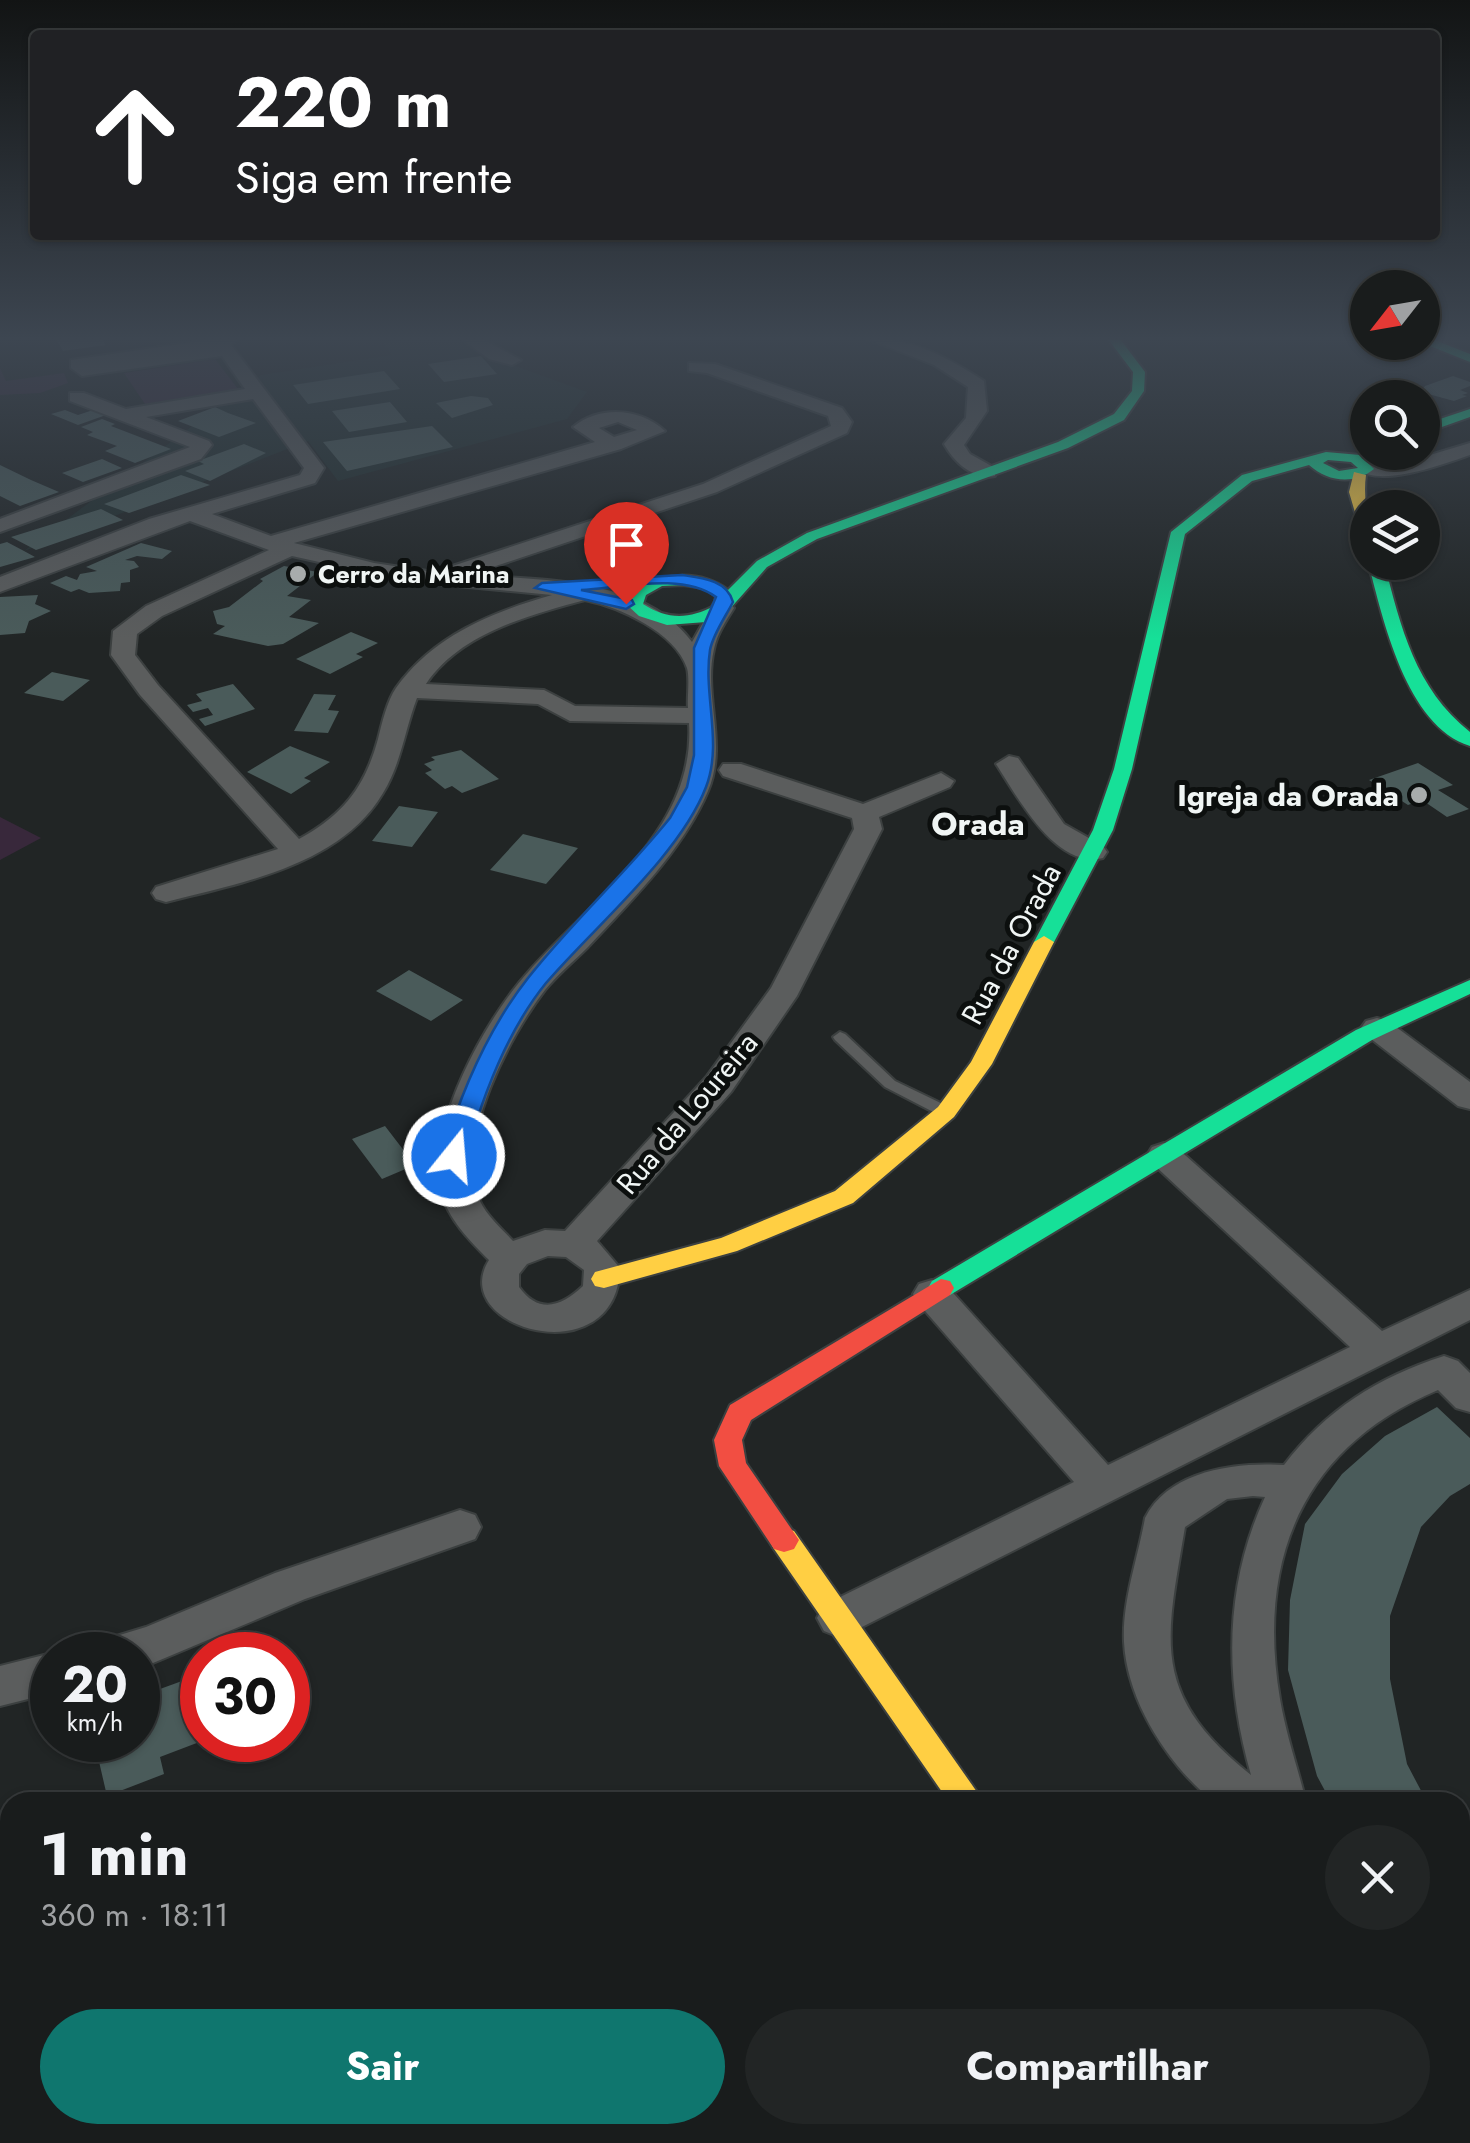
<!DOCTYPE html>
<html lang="pt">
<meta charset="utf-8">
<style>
:root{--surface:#191c1c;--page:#222525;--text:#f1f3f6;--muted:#9fa1a3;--line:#373a3b;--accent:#0f766e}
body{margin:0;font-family:Jost,sans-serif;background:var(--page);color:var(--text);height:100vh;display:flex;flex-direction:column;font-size:38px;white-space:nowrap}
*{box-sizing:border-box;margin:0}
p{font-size:32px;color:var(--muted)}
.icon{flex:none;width:55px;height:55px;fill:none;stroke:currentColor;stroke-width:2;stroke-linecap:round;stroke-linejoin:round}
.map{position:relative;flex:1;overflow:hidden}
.sheet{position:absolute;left:0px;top:1792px;width:1470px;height:352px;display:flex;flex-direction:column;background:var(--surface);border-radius:30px 30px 0 0;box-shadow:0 2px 8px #0004,0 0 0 2px var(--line)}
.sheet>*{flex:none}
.banner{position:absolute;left:30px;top:30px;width:1410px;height:210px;border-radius:10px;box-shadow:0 2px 8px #0004,0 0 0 2px var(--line);background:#202124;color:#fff;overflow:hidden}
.needle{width:65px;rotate:239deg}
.fabs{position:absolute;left:1350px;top:270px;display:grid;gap:20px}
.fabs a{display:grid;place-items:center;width:90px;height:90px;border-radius:50%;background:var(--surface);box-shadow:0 2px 8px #0004,0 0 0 2px var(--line);font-size:50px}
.speed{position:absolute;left:30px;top:1632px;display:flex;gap:20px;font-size:50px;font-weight:700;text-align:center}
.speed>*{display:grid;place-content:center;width:130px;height:130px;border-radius:50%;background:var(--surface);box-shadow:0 2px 8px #0004,0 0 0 2px var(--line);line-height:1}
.speed small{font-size:25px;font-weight:400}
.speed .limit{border:15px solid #d22;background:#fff;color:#111}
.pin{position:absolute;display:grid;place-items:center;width:85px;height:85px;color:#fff;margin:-102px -42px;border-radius:50% 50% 50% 0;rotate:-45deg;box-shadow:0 0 10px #0007}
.pin .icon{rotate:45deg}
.me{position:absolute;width:110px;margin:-55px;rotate:17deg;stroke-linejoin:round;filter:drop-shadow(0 0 8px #0008)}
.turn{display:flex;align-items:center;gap:35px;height:210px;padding:0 40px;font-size:45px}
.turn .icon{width:130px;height:130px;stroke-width:2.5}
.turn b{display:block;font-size:70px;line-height:85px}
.round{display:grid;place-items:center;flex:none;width:105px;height:105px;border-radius:52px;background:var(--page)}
.head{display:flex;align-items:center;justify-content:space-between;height:170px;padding:0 40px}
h1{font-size:60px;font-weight:700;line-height:75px}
.action{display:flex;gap:20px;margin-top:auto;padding:20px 40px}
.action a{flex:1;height:115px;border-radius:60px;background:var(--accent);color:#fff;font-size:40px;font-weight:700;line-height:115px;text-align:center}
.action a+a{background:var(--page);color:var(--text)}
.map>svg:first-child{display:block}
.built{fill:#222f2e}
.green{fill:#38283b}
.building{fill:#4a5b5a}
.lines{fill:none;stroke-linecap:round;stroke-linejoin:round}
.lane-casing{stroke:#3c4040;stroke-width:4}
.street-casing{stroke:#3c4040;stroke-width:4}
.fast-casing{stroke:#3c4040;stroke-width:4}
.slow-casing{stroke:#3c4040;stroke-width:4}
.jam-casing{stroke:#3c4040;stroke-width:4}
.lane{fill:#5b5d5d;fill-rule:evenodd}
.street{fill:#5b5d5d;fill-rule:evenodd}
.fast{fill:#16e098;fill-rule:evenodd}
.slow{fill:#ffcf43;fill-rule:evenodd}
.jam{fill:#f24e42;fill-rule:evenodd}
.route{fill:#1a73e8;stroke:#114b97;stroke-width:2.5}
.poi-dot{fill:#a8acac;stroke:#0c0f0e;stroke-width:4}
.labels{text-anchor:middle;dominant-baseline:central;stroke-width:10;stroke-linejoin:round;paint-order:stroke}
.far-poi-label{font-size:25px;font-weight:bold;fill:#f0f5f4;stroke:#0c0f0e;text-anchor:start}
.poi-label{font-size:30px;font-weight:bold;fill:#f0f5f4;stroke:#0c0f0e;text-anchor:end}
.street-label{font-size:30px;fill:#f0f5f4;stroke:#0c0f0e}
.neighbourhood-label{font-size:32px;font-weight:bold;fill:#f0f5f4;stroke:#0c0f0e}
</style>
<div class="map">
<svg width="1470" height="2143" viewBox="0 0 1470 2143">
<rect width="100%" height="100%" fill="#212525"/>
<path class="built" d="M406 339H462L488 356 587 392 567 419 338 481 308 441 24 551 261 375 392 355 384 343Z"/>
<path class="green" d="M215 359 238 389 145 404 124 373Z
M0 368 6 381 64 373 68 383 40 393 0 395Z
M0 817 41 838 0 860Z"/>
<path class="building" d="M56 339H102L106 345 63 351Z
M481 356 497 374 444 382 428 364Z
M384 371 400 389 308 404 293 385Z
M1453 376 1470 382V386L1460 390 1468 393 1462 395 1467 396 1454 401 1421 392 1425 386Z
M471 396 488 398 493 405 452 418 436 403Z
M390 402 407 422 349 432 332 411Z
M215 407 228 413 256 423 219 437 178 421Z
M65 410 78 415 93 410 106 415 78 425 51 414Z
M102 419 115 424 111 426 171 449 135 463 105 451 117 446 87 435 93 432 81 427Z
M432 426 453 447 347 471 323 442Z
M244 444 266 453 210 481 185 471 204 464 198 461Z
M102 459 122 468 83 482 62 473Z
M0 465 31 480 59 492 20 506 0 496Z
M181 475 210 485 129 513 104 504Z
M101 509 123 520 36 550 11 537Z
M7 542 24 551 35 557 0 567V544Z
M141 543 172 551 162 559 137 556 125 560 134 561 139 567 130 570V582L121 583 120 591 89 593 79 589 71 592 50 583 66 576 77 580 80 574 97 571 86 567Z
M284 566 318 572 287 596 311 600 289 617 319 623 283 644 268 646 213 634 225 626 217 624 213 611 229 607 263 581 260 579Z
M38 595 35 604 51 611 29 621 25 633 0 635V597Z
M351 632 378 643 356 654 363 657 330 674 296 659Z
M52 672 90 680 63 701 24 693Z
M233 684 255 709 205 726 199 719 213 715 208 708 193 712 187 705 202 701 196 694Z
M314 694 336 695 328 710 339 711 328 733 294 731Z
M290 746 330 762 304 778 311 781 291 794 247 772Z
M461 750 499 779 462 793 452 786 445 789 425 773 432 770 424 764 435 760 431 757Z
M1418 763 1453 785 1438 790 1469 809 1447 817 1422 800 1408 805 1369 780Z
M399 806 438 812 412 847 372 841Z
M523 834 578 848 546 884 490 870Z
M409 970 463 1000 431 1021 376 991Z
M385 1126 415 1165 382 1179 352 1139Z
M1437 1407 1470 1438V1484L1450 1496 1421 1527 1390 1616V1679L1407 1764 1427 1802H1331L1317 1776 1288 1670 1290 1600 1305 1524 1342 1474 1385 1436Z
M193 1677 202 1709V1741L160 1757 164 1774 107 1796 94 1740H138V1697Z
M1470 1940V2013L1460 2004V1947Z"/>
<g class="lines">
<defs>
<path id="lane" d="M840 1032 845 1034 895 1081 951 1108 954 1112 951 1116H941L885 1087 835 1040 833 1037Z"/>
<path id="street" d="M215 339H238L231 345 324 468 315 483 212 514 271 536 595 442 573 427C600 405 640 408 665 431L621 449 294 543 374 563 434 572 703 484 831 426 828 416 707 373 689 371V363L715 364 842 408 852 422 847 433 717 492 469 575C541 580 645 577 692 642L714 603H730L734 608C726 621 717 634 714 649 703 696 728 744 708 791 683 850 631 901 588 947 574 961 558 974 545 990 509 1037 459 1133 477 1193 482 1212 500 1227 513 1241L545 1230 565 1231 707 1076 771 988 854 829 852 818 723 776 719 770 723 764H741L863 804 941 773 954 781 950 787 879 817 882 829 797 996 731 1092 597 1241 620 1268C617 1376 446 1329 489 1260 470 1241 448 1219 441 1192 425 1127 486 1018 529 971 593 899 696 830 689 723L570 721 538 704 417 698C405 729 401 764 383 793 341 865 241 883 166 902L156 899 152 893 156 887 278 849 140 695 111 655 113 631 146 606 269 550 190 521 0 592V577L149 519 300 475 304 468 253 399 146 417 209 441 212 445 201 459 0 532V519L190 447 70 401V393H84L126 409 245 389 222 356 82 376 71 368V360ZM618 422 637 430 614 437 599 428ZM292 556 405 581 552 595C492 612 433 636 396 688 387 701 382 723 378 739 365 787 343 815 299 839L158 685 135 655 137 634 162 616ZM585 600C619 607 675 632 687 668 690 679 687 697 688 708L575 706 544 690 426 684C460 633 530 615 585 600ZM548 1256 566 1257 584 1270 583 1286C562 1306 539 1315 519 1287V1274L527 1264Z
M462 339H482L521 360 512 365 489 359Z
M868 339C911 337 948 358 984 381L987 411 964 445 970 454 995 468V476C973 480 954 462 944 444L966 418 968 387 934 365Z
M1470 443V455C1444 464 1380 488 1357 469L1367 463 1410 461Z
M1009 756 1018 758 1064 824 1103 846 1107 852 1103 858C1056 870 1017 796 996 764Z
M1377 1018 1388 1021 1470 1082V1109L1458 1106 1366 1035 1361 1028 1366 1021Z
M1164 1143 1176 1147 1382 1331 1470 1290V1320L854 1631 839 1637 824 1631 817 1618 824 1605 1074 1482 919 1304 913 1294 919 1284 932 1280 945 1284 1108 1465 1350 1347 1152 1163 1147 1155 1152 1147Z
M1444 1356 1458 1361 1470 1373V1412L1456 1408 1438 1390C1304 1446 1256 1558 1280 1699 1286 1735 1298 1768 1306 1802H1214C1169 1766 1127 1702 1124 1642 1122 1601 1138 1558 1145 1518 1169 1470 1236 1462 1284 1465 1326 1410 1378 1377 1444 1356ZM1253 1496 1265 1497C1224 1586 1224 1680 1251 1775 1149 1694 1166 1640 1185 1527L1227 1499Z
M460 1510 475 1515 481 1527 475 1539 305 1599 153 1663 138 1668V1655H94L100 1641 146 1627 275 1573Z
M52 1653 57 1655H52V1693L0 1706V1666Z
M1460 2043 1470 2047V2105L1460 2101Z
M1174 2135H1231L1234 2143H1177Z"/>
<path id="fast" d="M1108 339H1120L1145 372 1144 391 1124 420 1068 448 817 539 767 567 728 611 706 622 667 625 639 616 627 605 633 589C664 573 699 569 728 590L757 561 807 533 1058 442 1114 414 1132 391 1133 372ZM683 585 704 588 716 596 714 606C690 619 667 620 643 604L646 595 662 586Z
M1422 339H1432L1470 354V362L1420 342Z
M1470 409V417L1422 434V425Z
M1326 452 1360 455 1374 469C1354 485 1328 482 1309 465L1252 481 1185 534 1132 769 1113 830 1054 942 1051 946H1037L1034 942 1093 830 1114 769 1171 532 1242 475ZM1328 460 1351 462 1358 468 1339 471 1323 463Z
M1368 562H1384C1401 628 1415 688 1470 732V746C1406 726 1383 619 1368 562Z
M1470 980V994L1372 1040 950 1295H932L928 1288 932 1281 1356 1030Z"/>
<path id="slow" d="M1354 472 1366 475C1363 496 1368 516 1368 537L1361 533 1349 492Z
M1044 936 1054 942 992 1064 954 1117 853 1203 737 1251 604 1288 595 1286 591 1279 595 1272 721 1238 835 1191 938 1107 971 1062 1034 942Z
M784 1528 794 1531 984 1802H949L774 1549 769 1540 774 1531Z"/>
<path id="jam" d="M941 1279 950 1281 954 1288 950 1295 751 1420 742 1440 746 1463 799 1540 794 1549 784 1552 774 1549 719 1466 714 1440 730 1405Z"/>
</defs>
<use href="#lane" class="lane-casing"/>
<use href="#street" class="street-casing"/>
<use href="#fast" class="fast-casing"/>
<use href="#slow" class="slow-casing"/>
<use href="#jam" class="jam-casing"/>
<use href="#lane" class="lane"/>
<use href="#street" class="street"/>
<use href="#fast" class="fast"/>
<use href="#slow" class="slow"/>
<use href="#jam" class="jam"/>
</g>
<linearGradient id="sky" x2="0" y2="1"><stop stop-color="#121414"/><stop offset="0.53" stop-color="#3d4651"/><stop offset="1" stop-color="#3d4651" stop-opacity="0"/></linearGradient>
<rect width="1470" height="639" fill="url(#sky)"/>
<path class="route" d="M682 575C702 578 727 580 733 602 726 616 713 634 710 650 703 695 723 743 706 787 680 855 594 927 546 983 507 1031 482 1098 466 1156L462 1162H445L442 1156C460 1095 488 1029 528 978 572 922 625 874 670 818L687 787 694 755V648L716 597C682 572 621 588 581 590L632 600 634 604 626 609 535 588 542 583Z"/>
<g class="poi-dot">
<circle cx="298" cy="574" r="10"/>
<circle cx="1419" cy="795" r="10"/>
</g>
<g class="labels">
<g class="far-poi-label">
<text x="318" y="574">Cerro da Marina</text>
</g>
<g class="poi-label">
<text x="1399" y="795">Igreja da Orada</text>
</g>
<g class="street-label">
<text transform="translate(1011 944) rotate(-62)">Rua da Orada</text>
<text transform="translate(687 1113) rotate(-50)">Rua da Loureira</text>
</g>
<g class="neighbourhood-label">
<text x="978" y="824">Orada</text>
</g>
</g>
</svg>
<div class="fabs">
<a><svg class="needle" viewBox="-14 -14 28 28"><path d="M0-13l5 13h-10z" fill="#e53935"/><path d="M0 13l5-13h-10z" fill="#9fa1a3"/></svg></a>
<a><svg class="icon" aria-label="search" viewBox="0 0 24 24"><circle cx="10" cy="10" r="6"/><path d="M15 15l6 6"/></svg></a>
<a><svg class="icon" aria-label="layers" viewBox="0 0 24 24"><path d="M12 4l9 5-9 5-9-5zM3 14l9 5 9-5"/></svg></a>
</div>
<div class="speed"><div>20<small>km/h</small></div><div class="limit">30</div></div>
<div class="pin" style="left:626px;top:604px;background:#d93025"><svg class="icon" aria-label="arrive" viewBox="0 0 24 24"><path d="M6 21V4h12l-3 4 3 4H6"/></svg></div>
<svg class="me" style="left:454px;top:1156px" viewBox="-20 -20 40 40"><circle r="17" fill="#1a73e8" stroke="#fff" stroke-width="3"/><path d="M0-11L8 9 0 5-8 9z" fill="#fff"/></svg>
<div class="banner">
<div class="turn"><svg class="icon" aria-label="ahead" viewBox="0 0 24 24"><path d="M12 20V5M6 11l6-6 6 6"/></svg><div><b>220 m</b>Siga em frente</div></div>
</div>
<section class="sheet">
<div class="head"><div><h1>1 min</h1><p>360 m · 18:11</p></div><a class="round"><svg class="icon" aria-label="close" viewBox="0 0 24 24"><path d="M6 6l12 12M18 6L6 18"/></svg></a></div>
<div class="action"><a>Sair</a><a>Compartilhar</a></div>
</section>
</div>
